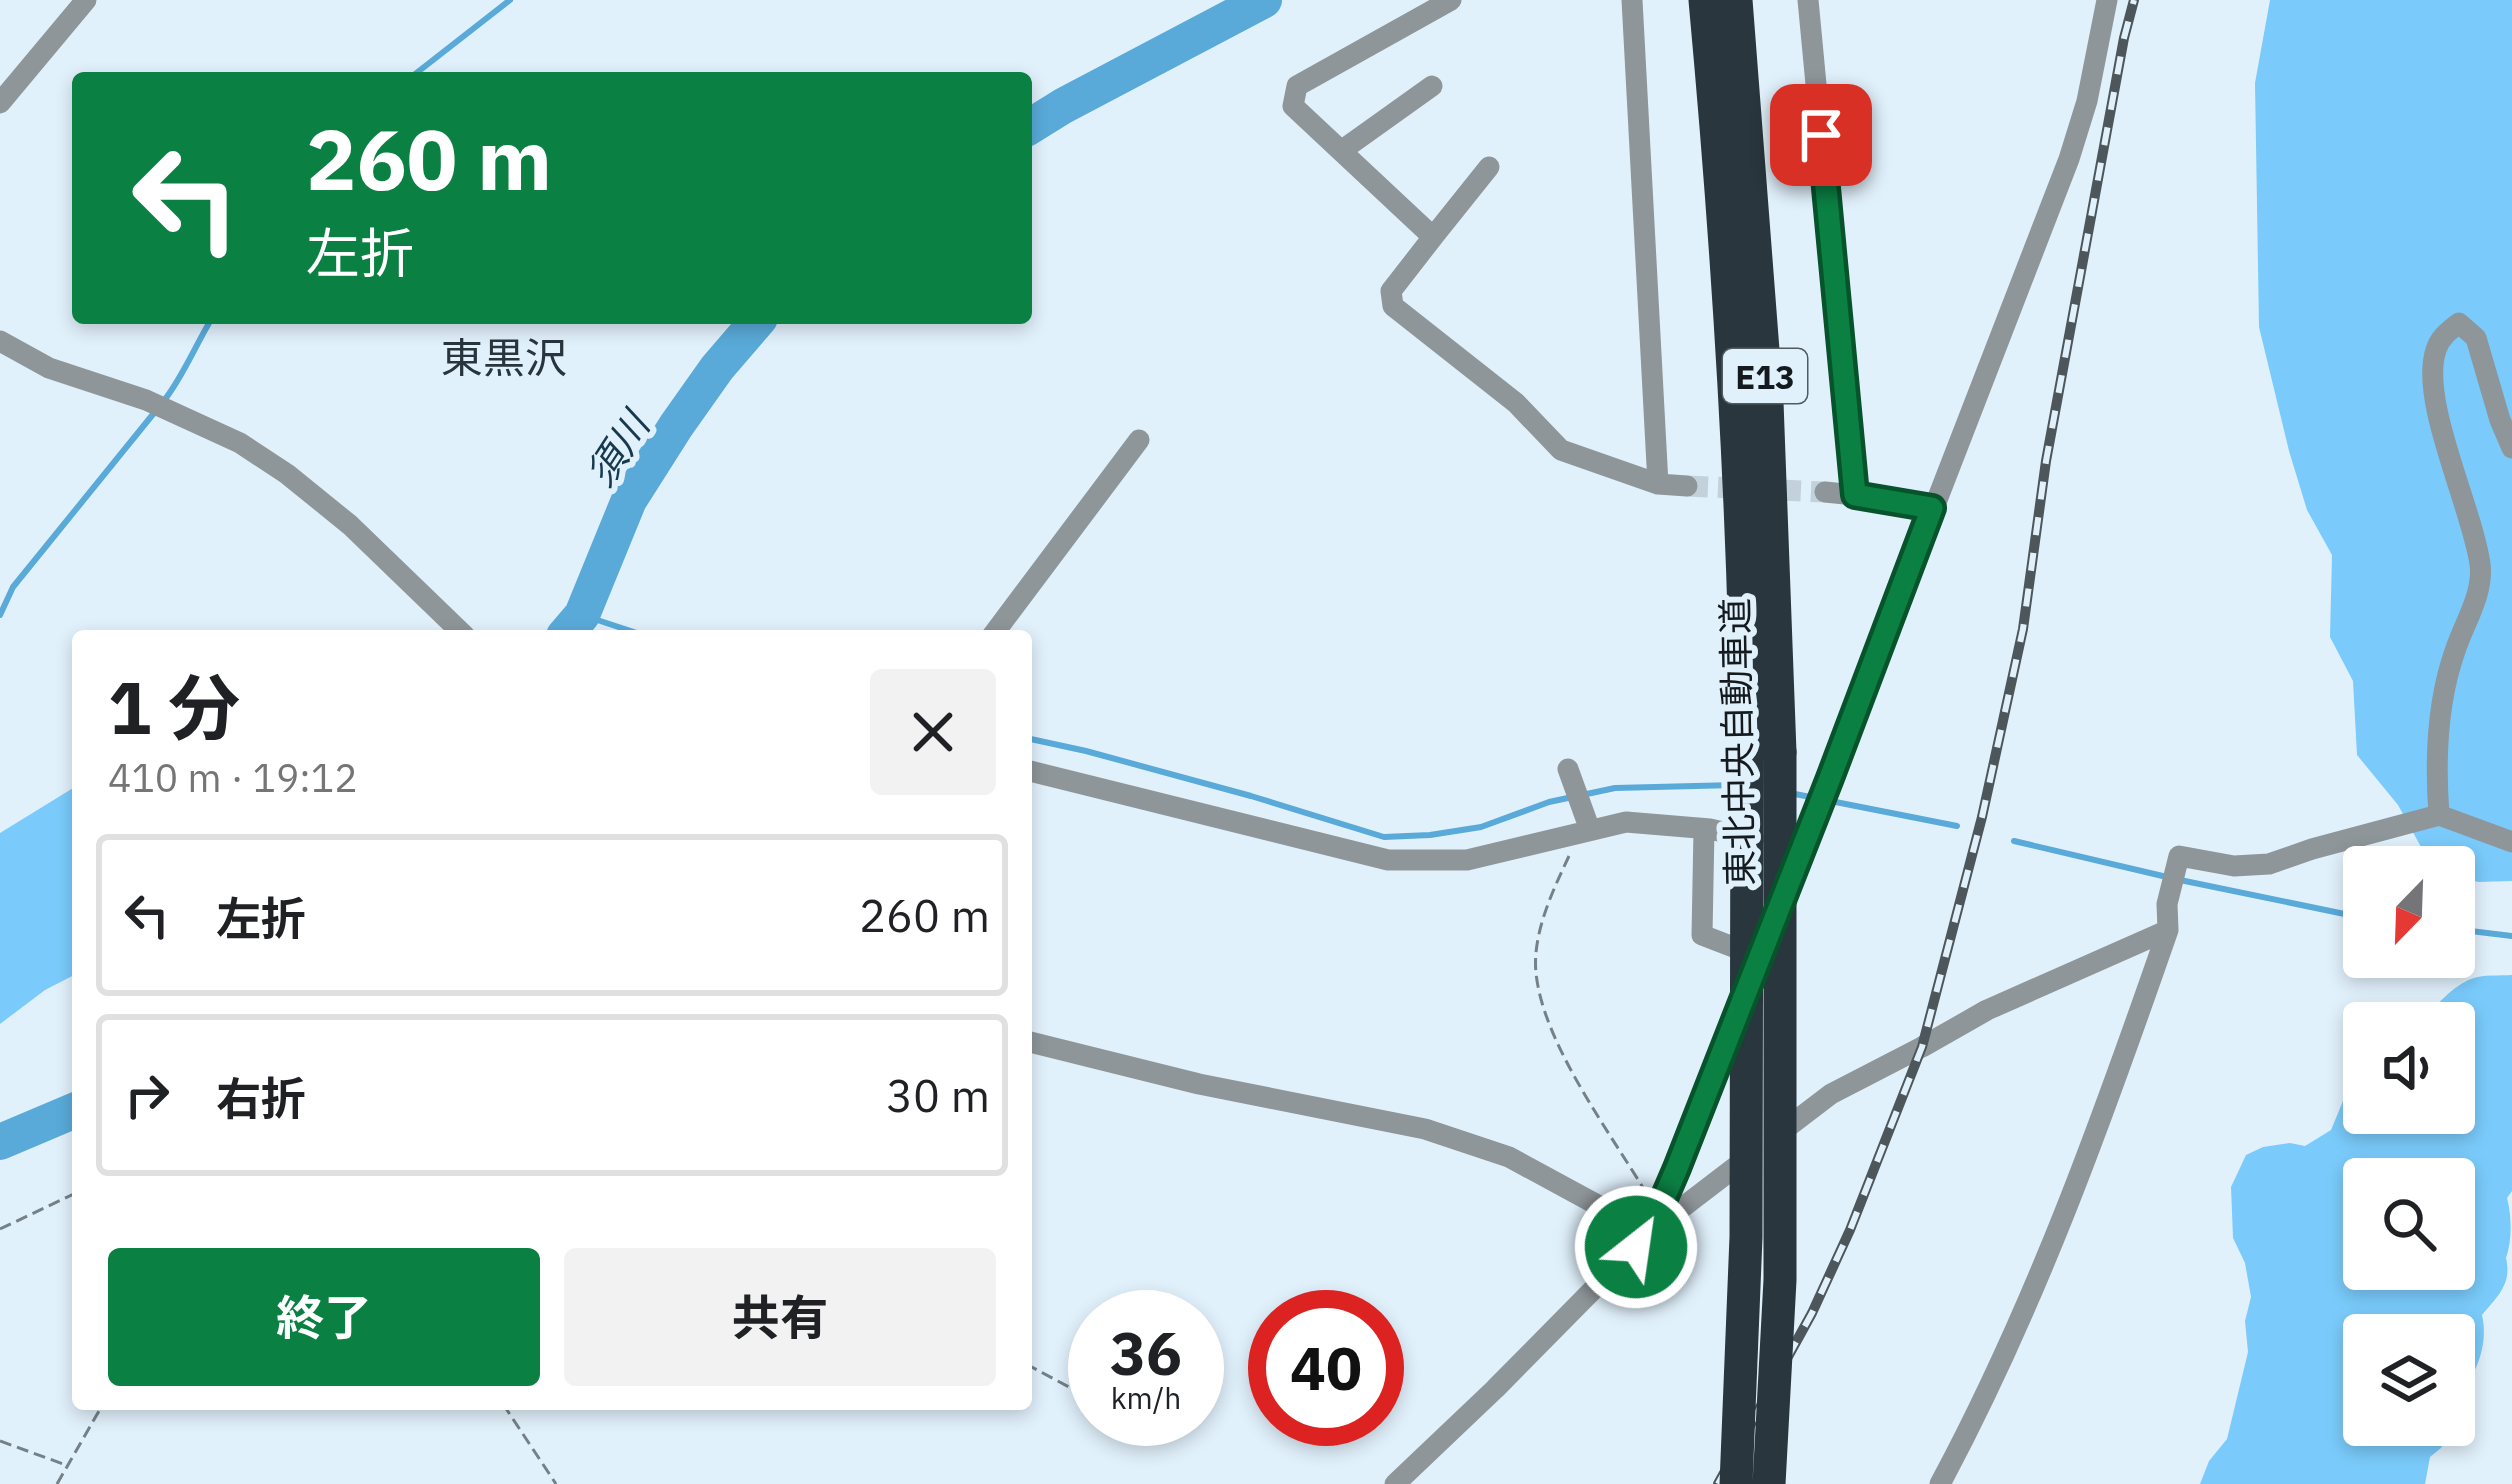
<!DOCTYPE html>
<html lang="ja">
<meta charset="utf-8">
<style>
:root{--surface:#fff;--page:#f2f2f2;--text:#202124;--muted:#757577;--line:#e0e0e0;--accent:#0b8043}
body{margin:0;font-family:"IBM Plex Sans","Noto Sans JP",sans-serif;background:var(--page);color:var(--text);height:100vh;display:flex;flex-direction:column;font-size:45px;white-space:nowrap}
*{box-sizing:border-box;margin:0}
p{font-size:39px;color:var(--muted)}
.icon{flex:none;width:66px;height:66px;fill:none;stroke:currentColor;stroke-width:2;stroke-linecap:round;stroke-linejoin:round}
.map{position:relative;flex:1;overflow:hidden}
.details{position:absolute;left:72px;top:630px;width:960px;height:780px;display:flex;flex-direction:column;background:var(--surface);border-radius:12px;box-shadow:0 6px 18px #0003}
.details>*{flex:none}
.banner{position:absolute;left:72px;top:72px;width:960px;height:252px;border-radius:12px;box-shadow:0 6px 18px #0003;background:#0b8043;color:#fff;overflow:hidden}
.needle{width:78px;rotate:203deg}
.fabs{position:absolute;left:2343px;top:846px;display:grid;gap:24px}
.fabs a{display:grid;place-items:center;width:132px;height:132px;border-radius:12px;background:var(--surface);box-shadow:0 6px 18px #0003;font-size:60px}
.speed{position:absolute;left:1068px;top:1290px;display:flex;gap:24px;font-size:60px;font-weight:700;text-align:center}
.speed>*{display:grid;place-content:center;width:156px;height:156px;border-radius:50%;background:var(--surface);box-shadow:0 6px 18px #0003;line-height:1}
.speed small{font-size:30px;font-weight:400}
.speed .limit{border:18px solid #d22;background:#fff;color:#111}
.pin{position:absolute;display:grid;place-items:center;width:102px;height:102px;color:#fff;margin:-51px;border-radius:24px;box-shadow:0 6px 18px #0006}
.me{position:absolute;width:132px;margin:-66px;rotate:30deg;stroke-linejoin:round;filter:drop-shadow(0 0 9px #0008)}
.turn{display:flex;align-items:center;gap:42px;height:252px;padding:0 36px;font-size:54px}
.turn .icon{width:156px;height:156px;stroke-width:2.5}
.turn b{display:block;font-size:84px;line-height:102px}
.round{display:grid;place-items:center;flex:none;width:126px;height:126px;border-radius:12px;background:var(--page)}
.head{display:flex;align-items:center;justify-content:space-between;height:204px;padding:0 36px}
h1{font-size:72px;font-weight:700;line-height:90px}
.cta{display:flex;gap:24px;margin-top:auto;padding:24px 36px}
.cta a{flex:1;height:138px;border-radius:12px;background:var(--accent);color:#fff;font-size:48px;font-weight:700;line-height:138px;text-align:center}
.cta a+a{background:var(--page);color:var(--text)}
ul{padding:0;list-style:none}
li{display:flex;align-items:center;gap:36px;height:162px;margin:0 24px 18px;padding:0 12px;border:6px solid var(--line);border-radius:12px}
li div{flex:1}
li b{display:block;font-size:45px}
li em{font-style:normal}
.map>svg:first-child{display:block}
.forest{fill:#7acbfb;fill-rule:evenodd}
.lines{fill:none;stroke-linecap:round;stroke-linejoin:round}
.stream{stroke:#59aad9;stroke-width:6}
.river{stroke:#59aad9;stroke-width:36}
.minor-tunnel{stroke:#c2d1db;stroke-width:21;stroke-dasharray:21 10;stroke-linecap:butt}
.path{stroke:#758087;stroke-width:3;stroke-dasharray:12 6;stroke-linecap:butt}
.minor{stroke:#8f969a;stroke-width:21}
.highway{stroke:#29363e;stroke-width:33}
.rail-casing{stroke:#4d565b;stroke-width:10}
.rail{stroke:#e1f1fc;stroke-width:6;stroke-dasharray:18;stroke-linecap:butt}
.highway-bridge{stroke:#29363e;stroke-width:33}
.route-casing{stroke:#07532c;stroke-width:30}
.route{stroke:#0b8043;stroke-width:21}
.labels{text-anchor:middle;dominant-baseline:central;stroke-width:12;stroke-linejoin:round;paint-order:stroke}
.shield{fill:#e1f1fc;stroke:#525a60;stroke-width:3}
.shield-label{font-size:33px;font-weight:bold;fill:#141a1d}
.street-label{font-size:36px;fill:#141a1d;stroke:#e1f1fc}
.water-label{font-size:39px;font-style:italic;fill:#16394d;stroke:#e1f1fc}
.quarter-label{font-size:42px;fill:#29353d;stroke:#e1f1fc}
</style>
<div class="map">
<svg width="2512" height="1484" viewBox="0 0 2512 1484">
<rect width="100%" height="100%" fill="#e1f1fc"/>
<path class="forest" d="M2270 0H2512V881L2478 882 2454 874V867H2432L2398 805 2357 755 2353 681 2330 637 2332 555 2307 510 2289 451 2259 327 2255 83Z
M78 785V973L45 990 0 1024V833Z
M2512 975V1191L2507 1198C2512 1217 2512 1241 2506 1258 2512 1284 2498 1296 2482 1315 2489 1345 2476 1378 2454 1399V1335H2364V1425H2450L2451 1432 2441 1448 2430 1457 2425 1484H2200L2209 1461 2227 1439 2248 1352 2245 1321 2251 1297 2245 1263 2233 1238 2231 1187 2246 1155 2263 1147 2290 1143 2305 1146 2331 1130 2360 1060 2364 1057V1113H2454V1023H2414C2435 1011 2448 988 2471 979 2482 974 2500 976 2512 975ZM2364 1179H2454V1269H2364Z"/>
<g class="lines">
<path class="stream" d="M410 78 510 0
M163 402C183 377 195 346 212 318
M0 615 13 587 154 413
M582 615 646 636
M1026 738 1086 751 1251 796 1384 837 1430 835 1481 827 1549 802 1615 788 1735 785
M1790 793 1957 826
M2014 841 2167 877
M2180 880 2364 918
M2454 929 2512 936"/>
<path class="river" d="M1026 129 1063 106 1264 0
M564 636 582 615 629 500 676 426 717 368 760 318
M0 1142 78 1109"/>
<path class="minor-tunnel" d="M1687 486 1825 492"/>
<path class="path" d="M1569 856C1553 890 1532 934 1536 973 1543 1043 1609 1131 1645 1191
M0 1229 78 1192
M1026 1364 1095 1401
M503 1404 556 1484
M0 1441 66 1465
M57 1484 103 1404"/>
<path class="minor" d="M1451 0 1297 86 1293 106 1433 237 1391 291 1393 306 1516 403 1561 450 1658 484 1687 486
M1632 0 1658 484
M1808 0 1855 495
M0 103 86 0
M1341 151 1432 86
M1433 237 1489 167
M0 341 49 368 146 400 240 443 287 474 350 525 465 636
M1825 492 1855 495 1932 508
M992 636 1139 440
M1568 769 1590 830
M1026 770 1388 860H1467L1626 822 1710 829 1754 839
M2439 815C2435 762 2437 702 2455 651 2464 623 2484 594 2480 564 2472 507 2419 400 2436 350 2440 337 2449 331 2459 323L2476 338 2500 420 2512 448
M1704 829 1702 935 1754 955
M1786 890 2069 159 2087 101 2107 0
M1026 1041 1199 1084 1425 1129 1509 1157 1649 1233 1751 1155
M1776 1136 1831 1094 1922 1047 1987 1010 2168 930
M1395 1484 1495 1389 1649 1233 1740 1008
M1940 1484C2035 1307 2102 1120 2168 930L2167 904 2179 856 2234 866 2269 864 2312 849 2439 815 2512 842"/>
<path class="highway" d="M1705 0C1728 250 1744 501 1747 752
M1736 0 1767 402 1780 752"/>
<defs>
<path id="rail" d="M1718 1484 1812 1313 1850 1230 1922 1047 1982 817 2023 629 2046 461 2124 38 2134 0"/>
</defs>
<use href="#rail" class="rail-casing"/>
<use href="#rail" class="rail"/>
<path class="highway-bridge" d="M1736 1484 1746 1237 1747 752
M1769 1484 1780 1280V752"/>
</g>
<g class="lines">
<defs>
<path id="route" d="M1636 1247 1649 1233 1677 1168 1830 778 1932 508 1855 495 1821 135"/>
</defs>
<use href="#route" class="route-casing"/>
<use href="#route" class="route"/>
</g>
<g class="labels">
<rect class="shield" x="1723" y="349" width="84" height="54" rx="9"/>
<g class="shield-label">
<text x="1765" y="376">E13</text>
</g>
<g class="street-label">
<text transform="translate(1737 742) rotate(-91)">東北中央自動車道</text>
</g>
<g class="water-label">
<text transform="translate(617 449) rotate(-57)">須川</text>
</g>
<g class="quarter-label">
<text x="504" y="357">東黒沢</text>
</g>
</g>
</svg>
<div class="fabs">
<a><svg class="needle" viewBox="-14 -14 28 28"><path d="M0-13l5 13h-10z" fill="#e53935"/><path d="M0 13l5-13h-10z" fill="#757577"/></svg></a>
<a><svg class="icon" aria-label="sound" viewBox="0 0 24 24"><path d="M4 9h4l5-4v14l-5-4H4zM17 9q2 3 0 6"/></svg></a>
<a><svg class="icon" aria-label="search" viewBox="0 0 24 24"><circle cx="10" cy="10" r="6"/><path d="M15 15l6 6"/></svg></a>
<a><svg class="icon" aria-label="layers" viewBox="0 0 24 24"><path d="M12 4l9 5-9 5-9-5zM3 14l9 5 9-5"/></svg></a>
</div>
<div class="speed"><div>36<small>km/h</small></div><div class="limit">40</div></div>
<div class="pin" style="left:1821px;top:135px;background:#d93025"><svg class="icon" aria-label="arrive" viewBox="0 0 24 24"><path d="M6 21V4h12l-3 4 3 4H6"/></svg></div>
<svg class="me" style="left:1636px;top:1247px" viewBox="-20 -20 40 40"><circle r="17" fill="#0b8043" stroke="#fff" stroke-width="3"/><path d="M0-11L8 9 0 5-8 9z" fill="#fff"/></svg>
<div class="banner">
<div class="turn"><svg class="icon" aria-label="left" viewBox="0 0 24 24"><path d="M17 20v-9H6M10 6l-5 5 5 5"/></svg><div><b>260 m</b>左折</div></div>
</div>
<section class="details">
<div class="head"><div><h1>1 分</h1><p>410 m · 19:12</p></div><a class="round"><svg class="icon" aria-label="close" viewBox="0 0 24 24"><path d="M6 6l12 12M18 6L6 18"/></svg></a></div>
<ul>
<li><svg class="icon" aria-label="left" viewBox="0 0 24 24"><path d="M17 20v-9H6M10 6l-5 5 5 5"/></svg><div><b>左折</b></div><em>260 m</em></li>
<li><svg class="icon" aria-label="right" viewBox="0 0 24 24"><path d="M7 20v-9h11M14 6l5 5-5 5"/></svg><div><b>右折</b></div><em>30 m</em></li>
</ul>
<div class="cta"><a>終了</a><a>共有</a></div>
</section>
</div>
